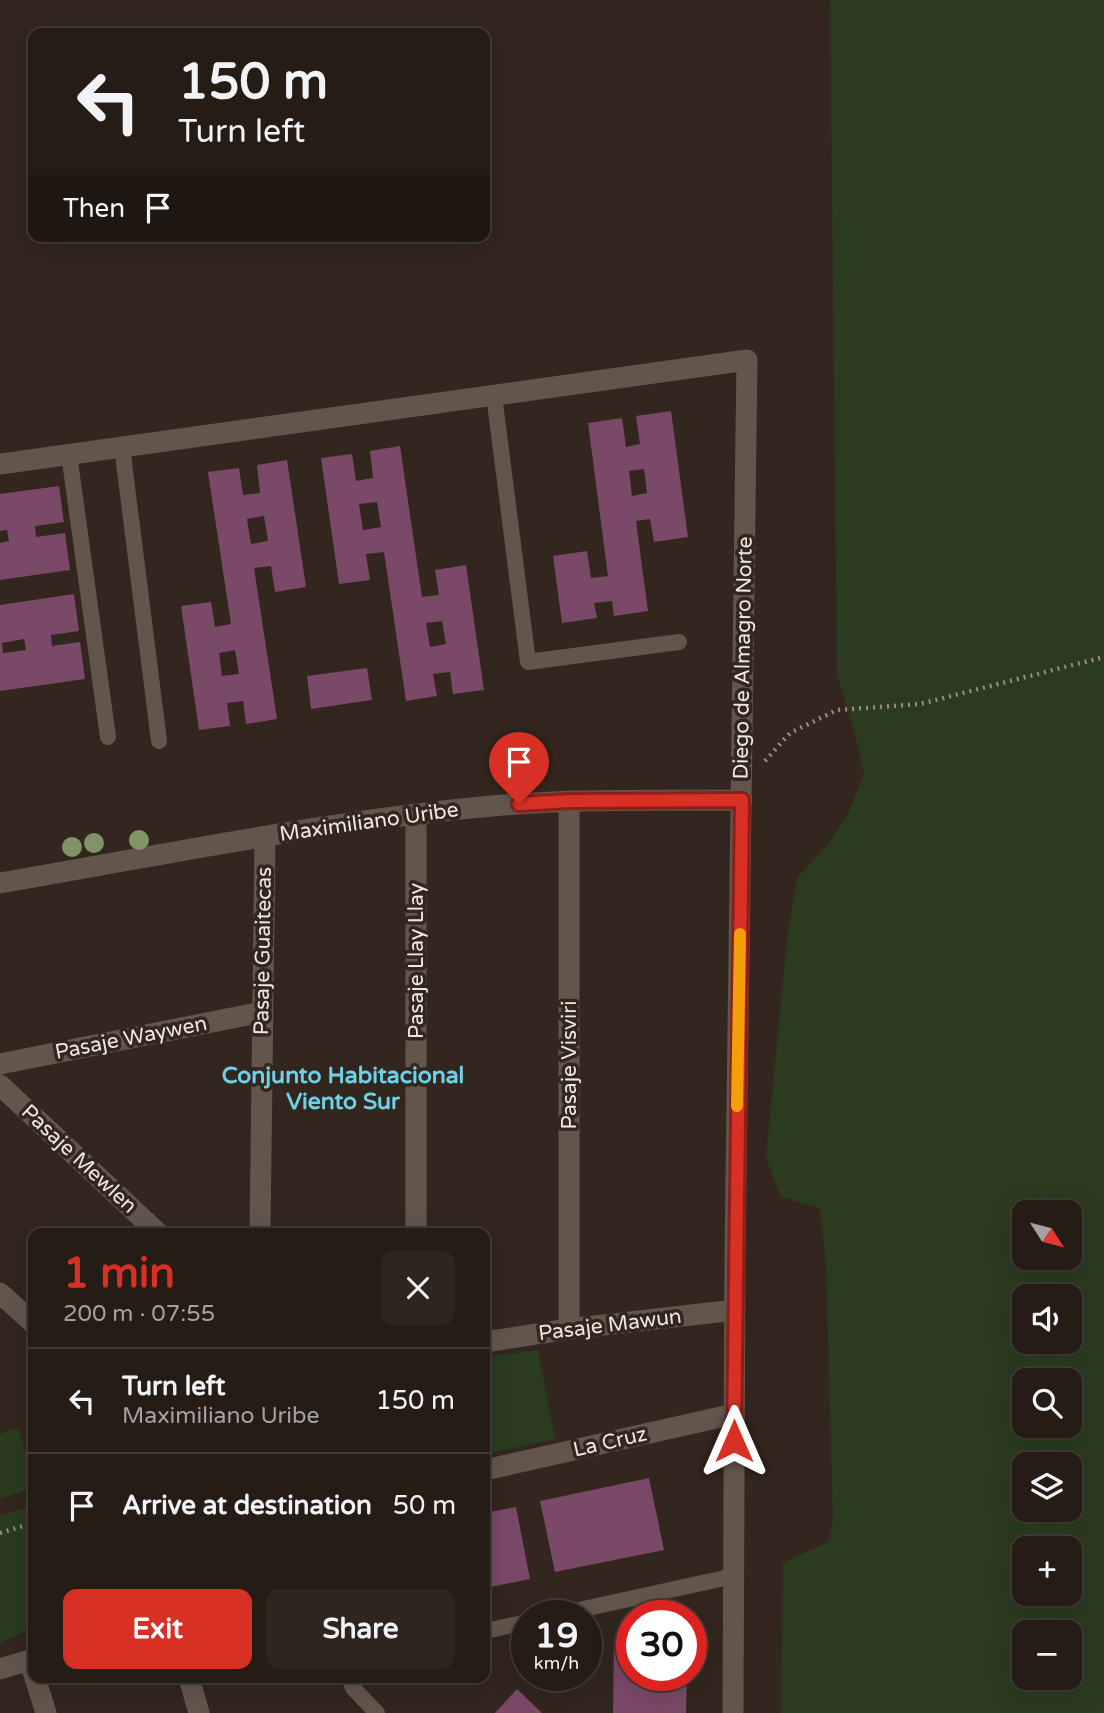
<!DOCTYPE html>
<meta charset="utf-8">
<style>
:root{--surface:#261c16;--page:#2e251f;--text:#f1f3f6;--muted:#a4a1a1;--line:#423a35;--accent:#d93025}
body{margin:0;font-family:"Varela Round",sans-serif;background:var(--page);color:var(--text);height:100vh;display:flex;flex-direction:column;font-size:26px;white-space:nowrap}
*{box-sizing:border-box;margin:0}
p{font-size:23px;color:var(--muted)}
.icon{flex:none;width:38px;height:38px;fill:none;stroke:currentColor;stroke-width:2;stroke-linecap:round;stroke-linejoin:round}
.map{position:relative;flex:1;overflow:hidden}
.drawer{position:absolute;left:28px;top:1228px;width:462px;height:455px;display:flex;flex-direction:column;background:var(--surface);border-radius:14px;box-shadow:0 7px 28px #0002,0 0 0 2px var(--line)}
.drawer>*{flex:none}
.hud{position:absolute;left:28px;top:28px;width:462px;height:214px;border-radius:14px;box-shadow:0 7px 28px #0002,0 0 0 2px var(--line);background:#261c16;color:var(--text);overflow:hidden}
.needle{width:46px;rotate:126deg}
.controls{position:absolute;left:1012px;top:1200px;display:grid;gap:14px}
.controls a{display:grid;place-items:center;width:70px;height:70px;border-radius:14px;background:var(--surface);box-shadow:0 7px 28px #0002,0 0 0 2px var(--line);font-size:35px}
.speed{position:absolute;left:511px;top:1600px;display:flex;gap:14px;font-size:35px;font-weight:700;text-align:center}
.speed>*{display:grid;place-content:center;width:91px;height:91px;border-radius:50%;background:var(--surface);box-shadow:0 7px 28px #0002,0 0 0 2px var(--line);line-height:1}
.speed small{font-size:18px;font-weight:400}
.speed .limit{border:10px solid #d22;background:#fff;color:#111}
.pin{position:absolute;display:grid;place-items:center;width:60px;height:60px;color:#fff;margin:-72px -30px;border-radius:50% 50% 50% 0;rotate:-45deg;box-shadow:0 0 7px #0007}
.pin .icon{rotate:45deg}
.me{position:absolute;width:77px;margin:-38px;rotate:0deg;stroke-linejoin:round;filter:drop-shadow(0 0 5px #0008)}
.turn{display:flex;align-items:center;gap:24px;height:147px;padding:0 35px;font-size:32px}
.turn .icon{width:91px;height:91px;stroke-width:2.5}
.turn b{display:block;font-size:49px;line-height:60px}
.then{display:flex;align-items:center;height:66px;padding:0 35px;background:#0003;gap:14px;font-size:26px}
.round{display:grid;place-items:center;flex:none;width:74px;height:74px;border-radius:14px;background:var(--page)}
.head{display:flex;align-items:center;justify-content:space-between;height:119px;padding:0 35px}
h1{font-size:42px;font-weight:700;line-height:52px;color:var(--accent)}
.primary-button{display:flex;gap:14px;margin-top:auto;padding:14px 35px}
.primary-button a{flex:1;height:80px;border-radius:14px;background:var(--accent);color:#fff;font-size:28px;font-weight:700;line-height:80px;text-align:center}
.primary-button a+a{background:var(--page);color:var(--text)}
ul{padding:0;list-style:none}
li{display:flex;align-items:center;gap:21px;height:105px;padding:0 35px;border-top:2px solid var(--line)}
li div{flex:1}
li b{display:block;font-size:26px}
li em{font-style:normal}
.map>svg:first-child{display:block}
.green{fill:#2a3b20;fill-rule:evenodd}
.building{fill:#7a4967;fill-rule:evenodd}
.lines{fill:none;stroke-linecap:round;stroke-linejoin:round}
.path{stroke:#968c86;stroke-width:4.5;stroke-dasharray:2 5;stroke-linecap:butt}
.service{stroke:#62554c;stroke-width:16}
.minor{stroke:#62554c;stroke-width:21}
.tree{fill:#809468}
.route-casing{stroke:#8d1f18;stroke-width:18}
.route{stroke:#d93025;stroke-width:12}
.slow{stroke:#f59e0b;stroke-width:12}
.labels{text-anchor:middle;dominant-baseline:central;stroke-width:7;stroke-linejoin:round;paint-order:stroke}
.street-label{font-size:21px;fill:#eee6e1;stroke:#32261e}
.neighbourhood-label{font-size:23px;font-weight:bold;fill:#6dd2e9;stroke:#32261e}
</style>
<div class="map">
<svg width="1104" height="1713" viewBox="0 0 1104 1713">
<rect width="100%" height="100%" fill="#32261e"/>
<path class="green" d="M830 0H1104V1713H781L783 1563 828 1542 833 1521 826 1265 820 1208 781 1197 766 1158 787 938 797 878 827 845 846 818 864 774 854 730 837 675ZM1024 1213H1069V1258H1024ZM1024 1297H1069V1342H1024ZM1024 1381H1069V1426H1024ZM1024 1465H1069V1510H1024ZM1024 1549H1069V1594H1024ZM1024 1633H1069V1678H1024Z
M538 1350 555 1439 485 1454V1357Z
M18 1428 33 1475V1488L0 1499V1434Z
M33 1506V1628L0 1643V1516Z"/>
<path class="building" d="M671 411 688 537 654 542 650 519 636 521 648 611 614 616 612 601 594 603 597 618 562 623 553 556 587 551 591 578 608 576 588 423 622 418 626 447 640 444 636 416ZM644 469 647 493 632 496 629 471Z
M400 446 422 597 439 595 435 570 466 565 484 690 453 694 450 672 433 674 437 696 406 701 384 552 366 554 370 580 339 584 321 458 352 454 356 481 373 478 370 451ZM377 502 381 527 363 530 359 504ZM442 621 446 644 430 647 426 623Z
M287 460 306 587 275 592 271 566 254 568 277 719 246 724 243 701 227 703 230 726 199 730 181 606 211 602 215 627 231 624 208 472 239 468 243 495 260 493 257 465ZM264 516 268 541 251 544 247 519ZM235 650 239 674 222 676 219 653Z
M59 486 64 522 35 526 36 537 65 533 70 570 0 580V543L9 541 7 530 0 531V494Z
M74 594 79 631 51 635 52 646 80 642 85 679 0 691V605ZM24 639 26 650 3 653 2 643Z
M367 668 372 700 311 709 307 676Z
M649 1478 664 1550 555 1572 540 1501Z
M516 1507 530 1579 485 1588V1513Z
M614 1639 632 1640V1675H687L686 1713H613Z
M517 1689 542 1713H495Z"/>
<g class="lines">
<path class="path" d="M765 761 790 733 837 710 920 704 1104 657
M0 1533 33 1523"/>
<path class="service" d="M494 395 528 662 679 642
M122 447 159 741
M69 454 108 737
M556 1615 734 1576
M485 1631 527 1622
M349 1678 353 1688 377 1713"/>
<path class="minor" d="M0 464 747 360 735 1255 733 1713
M569 801V1329
M416 814V1234
M0 883C163 855 327 821 492 806 575 798 659 801 742 800
M0 1064 262 1012
M0 1085 159 1234
M260 1234 265 837
M0 1293 33 1323
M485 1342 569 1329 735 1310
M485 1470 734 1414
M0 1669 30 1660 33 1672
M35 1678 46 1713
M189 1678 199 1713"/>
</g>
<g class="tree">
<circle cx="139" cy="840" r="10"/>
<circle cx="94" cy="843" r="10"/>
<circle cx="72" cy="847" r="10"/>
</g>
<g class="lines">
<defs>
<path id="route" d="M519 804 569 801 742 800 734 1441"/>
</defs>
<use href="#route" class="route-casing"/>
<use href="#route" class="route"/>
<path class="slow" d="M737 1106 740 934"/>
</g>
<g class="labels">
<g class="street-label">
<text transform="translate(743 658) rotate(-89)">Diego de Almagro Norte</text>
<text transform="translate(369 822) rotate(-8)">Maximiliano Uribe</text>
<text transform="translate(263 951) rotate(-89)">Pasaje Guaitecas</text>
<text transform="translate(416 961) rotate(-90)">Pasaje Llay Llay</text>
<text transform="translate(131 1038) rotate(-11)">Pasaje Waywen</text>
<text transform="translate(569 1065) rotate(-90)">Pasaje Visviri</text>
<text transform="translate(79 1159) rotate(43)">Pasaje Mewlen</text>
<text transform="translate(610 1325) rotate(-7)">Pasaje Mawun</text>
<text transform="translate(610 1442) rotate(-13)">La Cruz</text>
</g>
<g class="neighbourhood-label">
<text x="343" y="1076">Conjunto Habitacional<tspan x="343" dy="26">Viento Sur</tspan></text>
</g>
</g>
</svg>
<div class="controls">
<a><svg class="needle" viewBox="-14 -14 28 28"><path d="M0-13l5 13h-10z" fill="#e53935"/><path d="M0 13l5-13h-10z" fill="#a4a1a1"/></svg></a>
<a><svg class="icon" aria-label="sound" viewBox="0 0 24 24"><path d="M4 9h4l5-4v14l-5-4H4zM17 9q2 3 0 6"/></svg></a>
<a><svg class="icon" aria-label="search" viewBox="0 0 24 24"><circle cx="10" cy="10" r="6"/><path d="M15 15l6 6"/></svg></a>
<a><svg class="icon" aria-label="layers" viewBox="0 0 24 24"><path d="M12 4l9 5-9 5-9-5zM3 14l9 5 9-5"/></svg></a>
<a>+</a>
<a>−</a>
</div>
<div class="speed"><div>19<small>km/h</small></div><div class="limit">30</div></div>
<div class="pin" style="left:519px;top:804px;background:#d93025"><svg class="icon" aria-label="arrive" viewBox="0 0 24 24"><path d="M6 21V4h12l-3 4 3 4H6"/></svg></div>
<svg class="me" style="left:734px;top:1441px" viewBox="-20 -20 40 40"><path d="M0-17L14 15 0 8-14 15z" fill="#d93025" stroke="#fff" stroke-width="4"/></svg>
<div class="hud">
<div class="turn"><svg class="icon" aria-label="left" viewBox="0 0 24 24"><path d="M17 20v-9H6M10 6l-5 5 5 5"/></svg><div><b>150 m</b>Turn left</div></div>
<div class="then">Then<svg class="icon" aria-label="arrive" viewBox="0 0 24 24"><path d="M6 21V4h12l-3 4 3 4H6"/></svg></div>
</div>
<section class="drawer">
<div class="head"><div><h1>1 min</h1><p>200 m · 07:55</p></div><a class="round"><svg class="icon" aria-label="close" viewBox="0 0 24 24"><path d="M6 6l12 12M18 6L6 18"/></svg></a></div>
<ul>
<li><svg class="icon" aria-label="left" viewBox="0 0 24 24"><path d="M17 20v-9H6M10 6l-5 5 5 5"/></svg><div><b>Turn left</b><p>Maximiliano Uribe</p></div><em>150 m</em></li>
<li><svg class="icon" aria-label="arrive" viewBox="0 0 24 24"><path d="M6 21V4h12l-3 4 3 4H6"/></svg><div><b>Arrive at destination</b></div><em>50 m</em></li>
</ul>
<div class="primary-button"><a>Exit</a><a>Share</a></div>
</section>
</div>
